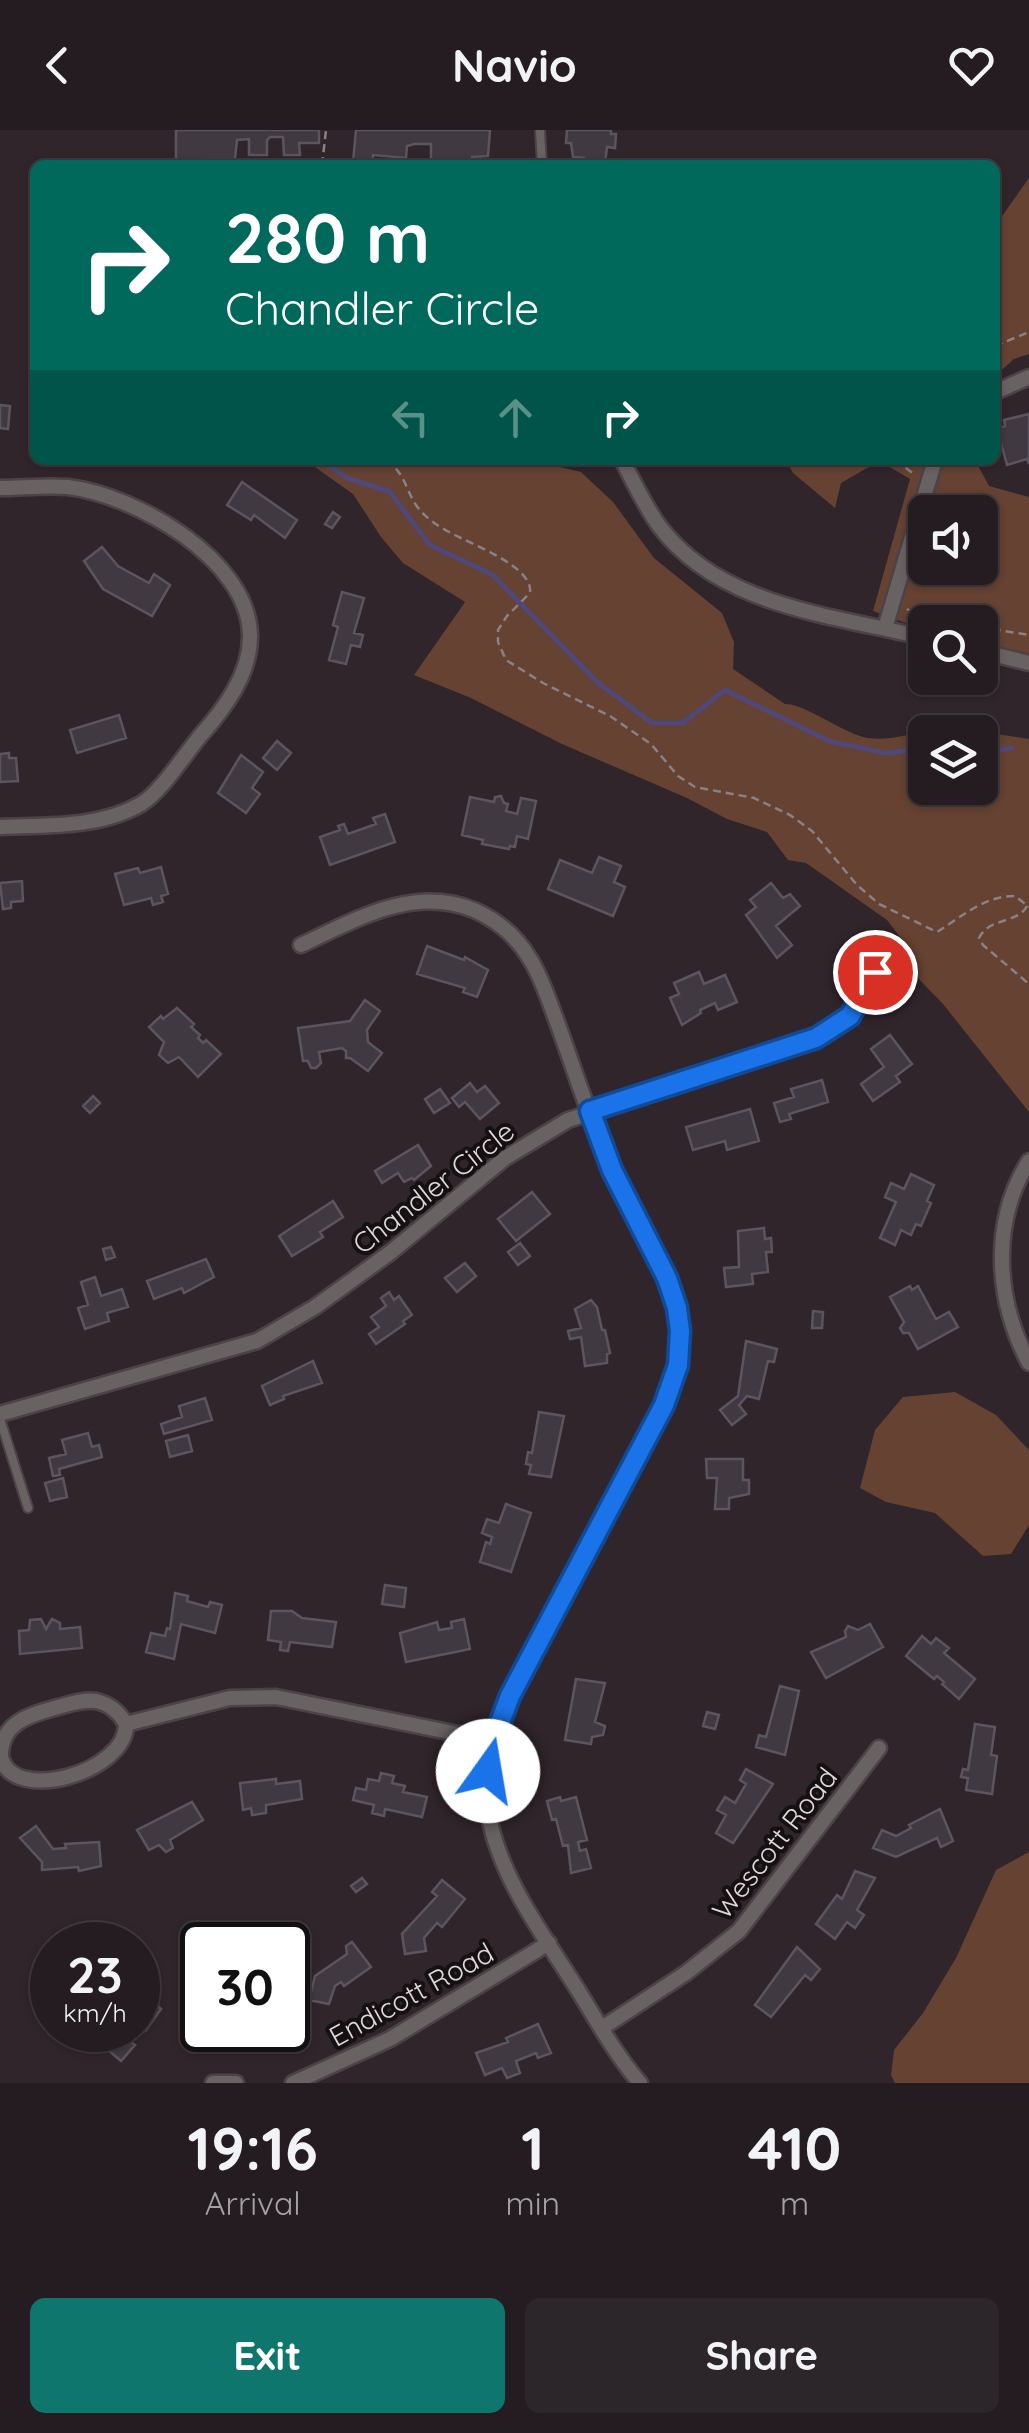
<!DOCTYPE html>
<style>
:root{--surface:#241c20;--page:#2c2529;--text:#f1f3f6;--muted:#a3a1a5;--line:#413a3e;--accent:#0f766e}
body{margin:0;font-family:Quicksand,sans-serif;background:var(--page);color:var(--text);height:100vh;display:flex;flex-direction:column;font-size:38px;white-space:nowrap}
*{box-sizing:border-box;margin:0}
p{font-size:32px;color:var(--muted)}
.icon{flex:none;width:55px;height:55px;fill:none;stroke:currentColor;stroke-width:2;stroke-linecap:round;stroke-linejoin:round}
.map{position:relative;height:1953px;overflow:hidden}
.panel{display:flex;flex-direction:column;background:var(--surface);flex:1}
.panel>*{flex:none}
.banner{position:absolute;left:30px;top:30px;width:970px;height:305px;border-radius:15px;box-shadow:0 2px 8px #0004,0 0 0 2px var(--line);background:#00695c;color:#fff;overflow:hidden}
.tools{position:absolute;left:908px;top:365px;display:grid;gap:20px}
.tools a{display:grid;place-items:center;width:90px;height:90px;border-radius:15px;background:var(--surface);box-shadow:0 2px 8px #0004,0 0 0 2px var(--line);font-size:50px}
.speed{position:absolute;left:30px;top:1792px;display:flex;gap:20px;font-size:50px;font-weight:700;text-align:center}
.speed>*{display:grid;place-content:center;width:130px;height:130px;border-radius:50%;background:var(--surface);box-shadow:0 2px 8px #0004,0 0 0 2px var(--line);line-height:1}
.speed small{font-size:25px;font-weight:400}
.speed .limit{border:5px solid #111;border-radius:15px;background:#fff;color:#111}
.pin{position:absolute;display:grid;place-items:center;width:85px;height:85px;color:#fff;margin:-42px;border:5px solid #fff;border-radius:50%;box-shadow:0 2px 10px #0007}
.me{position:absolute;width:110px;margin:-55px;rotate:13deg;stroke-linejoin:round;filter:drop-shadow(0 0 8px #0008)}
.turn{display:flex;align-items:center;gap:35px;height:210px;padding:0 30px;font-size:45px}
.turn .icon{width:130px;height:130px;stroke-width:2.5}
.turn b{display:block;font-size:70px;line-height:85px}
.lanes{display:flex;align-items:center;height:95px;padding:0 30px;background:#0003;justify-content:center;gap:50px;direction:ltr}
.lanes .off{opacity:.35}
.eta{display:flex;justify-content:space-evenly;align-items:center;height:170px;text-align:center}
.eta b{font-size:60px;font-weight:700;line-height:70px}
.button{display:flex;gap:20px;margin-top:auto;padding:20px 30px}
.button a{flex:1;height:115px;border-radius:15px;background:var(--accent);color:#fff;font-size:40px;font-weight:700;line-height:115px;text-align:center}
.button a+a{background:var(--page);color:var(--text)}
header{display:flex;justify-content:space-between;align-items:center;height:130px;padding:0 30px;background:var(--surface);font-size:45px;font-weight:700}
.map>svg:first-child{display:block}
.green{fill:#654232;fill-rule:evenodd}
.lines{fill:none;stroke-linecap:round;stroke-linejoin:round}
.stream{stroke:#4f4879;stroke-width:5}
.building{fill:#403942;stroke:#5c545e;stroke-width:2.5}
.service-casing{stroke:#4c4247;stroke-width:12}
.minor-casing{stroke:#4c4247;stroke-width:19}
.path{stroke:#8a8186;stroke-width:2.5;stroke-dasharray:8 5;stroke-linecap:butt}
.service{stroke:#696262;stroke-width:8}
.minor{stroke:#696262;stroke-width:14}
.route-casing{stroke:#114b97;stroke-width:25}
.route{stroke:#1a73e8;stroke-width:18}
.labels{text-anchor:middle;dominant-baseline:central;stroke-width:8;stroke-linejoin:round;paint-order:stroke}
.street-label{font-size:28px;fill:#e0d9dc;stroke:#151012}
</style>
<header><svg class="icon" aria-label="back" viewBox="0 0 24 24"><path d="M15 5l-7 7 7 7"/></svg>Navio<svg class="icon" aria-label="heart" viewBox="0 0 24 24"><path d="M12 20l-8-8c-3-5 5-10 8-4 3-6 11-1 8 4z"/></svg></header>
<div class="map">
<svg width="1029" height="1953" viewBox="0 0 1029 1953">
<rect width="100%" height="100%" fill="#30252b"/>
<path class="green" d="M1029 48V224L1014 229 995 246V96Z
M305 330H543L551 335 581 342 613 372 654 428 722 483 734 512 733 539 785 574C804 573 844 604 868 608 888 611 905 604 925 603V658H980V602H942L976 601 1029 609V982L943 874 910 840 907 816 887 790 806 733 788 730 767 702 727 689 687 668 562 614 471 568 414 545 465 472 403 433 381 407 353 364Z
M786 330H975L989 356 1029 367V525L980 513V492H925V500L873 481 910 349 883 333 867 338 841 353 835 378 793 343ZM925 382H980V438H925Z
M955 1262 996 1285 1029 1320V1395L1011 1424 983 1426 935 1383 886 1372 860 1358 875 1300 903 1267Z
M1029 1722V1953H895L891 1945 894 1920 923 1883 956 1828 996 1740Z"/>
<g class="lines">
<path class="stream" d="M321 330 347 348 389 361 430 415 493 445 597 552 652 593H683L725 560 829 611 885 623 904 621 925 627
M980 624 1012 618"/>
</g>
<path class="building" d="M176 0H319V13H299L300 25H284L283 7H270L267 10V25H249V9L237 10 235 29H207L203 35H176Z
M356 0H490L488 26 472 27V35H452V30H431V14H414L407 16 406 28 373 25 372 33 353 32Z
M567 0H611V4H616L615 18 607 17 605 33 618 35H583L584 28 573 27 571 13H566Z
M0 275 10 276 8 299 0 298Z
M1029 284V334L1027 329 1007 335 997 298 1005 296 1004 290Z
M242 352 297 390 285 408 254 385 251 390 227 375Z
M333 382 340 387 332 398 325 394Z
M102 417 118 436 149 453 154 444 170 455 152 486 103 459 84 431Z
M342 462 364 468 354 503 363 505 360 517 351 515 346 534 329 530 338 497 333 495Z
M119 585 126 608 77 623 70 600Z
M277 611 291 623 277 640 263 628Z
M9 623V628H16L18 651 0 652V624Z
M241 625 263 642 252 658 260 664 246 683 218 663Z
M501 666 504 673 508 674 506 681 517 684 521 668 536 671 528 709 517 706 515 717 510 716 509 719 482 714 483 710 462 705 470 667 494 672 495 667Z
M385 684 395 712 330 735 320 707 340 700 338 696 344 694 348 704 376 694 373 688Z
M599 727 621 736 614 752 625 757 613 786 548 759 560 730 592 743Z
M161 737 168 764 161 766 163 772 153 775 151 768 124 775 115 744 138 738 140 743Z
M22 751 23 771 11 772V778L3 779 0 753Z
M771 753 783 768 790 764 800 776 776 796 792 815 777 828 746 785 756 777 750 770Z
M427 816 464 830 465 827 488 840 477 867 463 862 465 858 417 844Z
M699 842 704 854 725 845 737 872 718 880 715 873 700 880 701 883 682 895 670 868 679 864 674 853Z
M365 870 380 881 367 900 368 912 382 923 368 941 350 928H346V921L342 918 319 922 321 933 316 938H311L308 931H303L298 898 350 891Z
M177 878 194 894 191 897 200 905 198 908 203 913 206 910 221 924 198 947 179 927 168 933 159 925 164 912 149 897 161 886 163 889Z
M890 905 912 934 896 946 900 952 873 971 861 954 884 937 871 919Z
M822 950 828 972 789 984 791 989 780 992 774 973 794 967 791 959Z
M470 953 477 962 485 956 499 973 480 989 465 972 459 977 452 968Z
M440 959 450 973 434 983 425 969Z
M93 966 100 973 90 983 83 976Z
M750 979 759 1011 727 1020 725 1011 693 1020 686 997Z
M418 1015 431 1036 414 1050 412 1048 404 1052 398 1043 382 1053 375 1041Z
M911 1044 934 1055 927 1071 931 1073 921 1096 916 1094 911 1105 901 1100 895 1115 880 1108 896 1072 885 1067 891 1053 904 1059Z
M532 1062 550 1084 516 1111 498 1089Z
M333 1071 343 1087 320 1102 323 1107 292 1126 279 1106Z
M764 1098 765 1109 771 1108 772 1122H766L768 1142 752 1144 753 1154 726 1157 724 1138 739 1137 738 1101Z
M520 1113 530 1126 518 1135 508 1122Z
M111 1117 115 1127 106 1130 103 1119Z
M206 1129 214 1147 184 1163 182 1158 154 1169 147 1151Z
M465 1133 476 1146 457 1162 445 1148Z
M95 1147 101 1166 122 1159 128 1177 107 1183 109 1191 85 1199 78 1178 88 1175 81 1152Z
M910 1156 912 1160 918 1156 936 1189 949 1182 958 1197 918 1219 909 1203H903L900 1198 904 1192 890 1167Z
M389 1162 394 1170 399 1166 412 1185 403 1191 405 1194 376 1214 369 1204 379 1197 371 1187 386 1176 381 1168Z
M591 1170 597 1177 602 1200H605L610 1223 607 1224V1233L585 1236 581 1207 570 1209 568 1201 581 1198 575 1179Z
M813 1181 823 1182 822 1198H812Z
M746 1211 777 1219 774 1232 768 1231 759 1269 747 1266 739 1275 746 1284 732 1295 720 1280 738 1266Z
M313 1231 322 1253 283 1266 284 1269 270 1275 262 1256Z
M205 1268 212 1290 164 1304 161 1294 182 1287 179 1276Z
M539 1282 564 1286 551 1347 529 1344 531 1335 526 1334 528 1322 532 1323Z
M88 1303 92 1317 99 1315 102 1327 59 1339 60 1345 53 1346 49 1328 66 1324 62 1310Z
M188 1305 192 1321 170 1327 166 1311Z
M706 1329H743V1350H749V1364L729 1368V1379H715L717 1348H707Z
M63 1348 67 1367 50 1371 45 1353Z
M506 1374 531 1383 511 1442 480 1432 486 1412 490 1414 492 1407 482 1403 487 1389 499 1393Z
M385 1455 406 1458 404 1477 382 1474Z
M175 1463 188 1466 187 1471 208 1477 210 1472 222 1475 215 1503 181 1494 174 1529 146 1522 151 1503 165 1506 167 1498 170 1499Z
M271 1481H292L302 1488 336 1492 332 1517 290 1512 288 1521 280 1520 281 1512 268 1510Z
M41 1489 46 1499 52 1489 60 1493V1499L80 1497 82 1518 20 1524 19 1501 29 1500 30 1490Z
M464 1489 470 1519 406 1532 400 1503 437 1492 439 1500 452 1498 451 1492Z
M870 1494 883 1517 826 1548 811 1522 846 1507 845 1501 848 1496 858 1500Z
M922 1506 931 1514 936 1508 949 1518 944 1523 975 1549 959 1569 942 1554 944 1552 937 1546 934 1549 906 1526Z
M576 1549 605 1553 595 1592 605 1596 603 1605 592 1607 591 1614 565 1610Z
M780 1556 799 1561 785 1625 756 1617 759 1605 766 1607Z
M707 1582 719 1585 715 1599 703 1596Z
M975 1594 995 1597 991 1625 997 1626 992 1664 966 1660 968 1648 961 1647 963 1639 968 1640Z
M746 1639 773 1654 733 1713 716 1703 726 1685 717 1680 725 1667 735 1673 746 1654 740 1650Z
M381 1643 394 1646 392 1653 405 1656 403 1662 427 1667 422 1687 385 1679 384 1686 372 1683 374 1675 353 1670 356 1658 366 1660 368 1649 379 1651Z
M276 1649V1654L300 1651 302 1669 266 1675V1683L252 1685 251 1678 243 1680 240 1653Z
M560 1667 561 1671 576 1667 587 1710 578 1712 580 1721 586 1719 591 1738 571 1743 568 1715 563 1716 556 1689 552 1690 547 1671Z
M192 1672 203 1690 170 1710 173 1718 166 1722 159 1715 149 1720 137 1700Z
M940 1679 953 1711 941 1717 937 1708 896 1727 873 1718 882 1700 896 1706 911 1698 909 1695Z
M36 1696 53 1719 66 1718 65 1714 99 1712 101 1736 79 1741 78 1737 42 1740V1732L20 1708Z
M855 1741 875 1748 857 1780 864 1785 855 1798 847 1792 835 1809 816 1794 837 1765 842 1769Z
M362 1748 367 1754 356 1762 351 1756Z
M442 1750 465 1769 442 1797 437 1793 424 1808 426 1821 405 1824 402 1804 437 1766 432 1762Z
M352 1812 371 1837 344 1856 341 1852 335 1856 329 1874 309 1870 315 1846 347 1824 346 1816Z
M797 1817 820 1839 811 1850 805 1845 771 1887 755 1875Z
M201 1856H202L201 1888 198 1860Z
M142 1863 161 1879 146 1900 129 1911 135 1915 121 1931 93 1907 98 1900H138V1868Z
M538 1894 551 1923 538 1928 536 1923 516 1931 520 1943 507 1948 502 1938 485 1945 476 1923 508 1912 506 1908Z"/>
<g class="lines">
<defs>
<path id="service" d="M540 0 542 35
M0 1289 28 1378"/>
<path id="minor" d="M995 262 1029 247
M622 330C634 352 645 377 660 397 721 477 833 485 925 508
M0 358C22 358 46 355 68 357 136 365 249 430 250 505 251 543 225 578 201 605 185 624 161 662 141 674 100 698 46 695 0 697
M885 498 935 330
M980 521 1029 533
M301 815C355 790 413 755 474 780 497 790 517 807 530 829 542 848 549 871 557 892 575 941 591 994 613 1042 633 1086 667 1130 677 1179 684 1213 677 1243 664 1275L510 1566C495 1604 481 1645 489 1686 500 1748 543 1804 576 1857 596 1889 615 1924 640 1953
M1029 1031C990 1093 996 1171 1029 1233
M0 1284 257 1211 315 1177 391 1122 505 1028 568 990 799 915C841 897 856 884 875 842
M126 1594C119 1582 110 1574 96 1571 83 1569 70 1574 58 1577 33 1584 0 1591 1 1627 13 1675 127 1642 126 1594L230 1568 276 1567 493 1611
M602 1898 686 1843 739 1801 879 1618
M213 1953H236
M293 1953 390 1909 549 1813"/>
</defs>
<use href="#service" class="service-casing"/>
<use href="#minor" class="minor-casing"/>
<path class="path" d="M322 35 326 0
M995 216 1029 202
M386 330C405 343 405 358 416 375 425 388 439 397 453 404 473 415 534 437 530 463L507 486 498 500V512L506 530 543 553 610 586 651 614 678 646 695 657 754 668 790 685 812 701 857 755 879 774 937 802C961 787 986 765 1015 766L1029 777
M895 330 914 344
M907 479 919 487 941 492
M980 497 1029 505
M1027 776C1018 794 989 787 979 808L983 815 1029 854"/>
<use href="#service" class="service"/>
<use href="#minor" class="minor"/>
</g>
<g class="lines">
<defs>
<path id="route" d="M488 1641 493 1611 510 1566 664 1275 678 1235 680 1201 677 1178 667 1148 612 1040 590 981 816 908 850 886 875 842"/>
</defs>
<use href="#route" class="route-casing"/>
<use href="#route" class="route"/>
</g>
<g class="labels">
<g class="street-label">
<text transform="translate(433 1057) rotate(-38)">Chandler Circle</text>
<text transform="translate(774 1713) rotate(-52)">Wescott Road</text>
<text transform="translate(411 1864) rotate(-29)">Endicott Road</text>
</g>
</g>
</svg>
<div class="tools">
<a><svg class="icon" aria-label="sound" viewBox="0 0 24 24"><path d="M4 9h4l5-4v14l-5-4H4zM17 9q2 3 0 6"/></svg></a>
<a><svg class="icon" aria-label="search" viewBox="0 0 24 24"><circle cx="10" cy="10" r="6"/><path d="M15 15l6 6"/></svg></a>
<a><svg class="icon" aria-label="layers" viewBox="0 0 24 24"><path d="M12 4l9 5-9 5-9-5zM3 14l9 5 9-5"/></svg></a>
</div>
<div class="speed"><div>23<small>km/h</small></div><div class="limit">30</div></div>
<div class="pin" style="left:875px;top:842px;background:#d93025"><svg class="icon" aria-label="arrive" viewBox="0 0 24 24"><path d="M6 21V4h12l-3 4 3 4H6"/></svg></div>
<svg class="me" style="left:488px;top:1641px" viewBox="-20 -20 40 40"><circle r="19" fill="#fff"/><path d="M0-13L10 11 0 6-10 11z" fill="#1a73e8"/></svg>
<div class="banner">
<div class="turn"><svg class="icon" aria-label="right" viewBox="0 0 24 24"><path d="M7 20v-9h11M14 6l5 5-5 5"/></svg><div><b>280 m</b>Chandler Circle</div></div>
<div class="lanes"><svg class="icon off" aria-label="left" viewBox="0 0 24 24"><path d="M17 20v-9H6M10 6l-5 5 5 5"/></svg><svg class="icon off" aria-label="ahead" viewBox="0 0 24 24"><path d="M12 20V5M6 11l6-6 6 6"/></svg><svg class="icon" aria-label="right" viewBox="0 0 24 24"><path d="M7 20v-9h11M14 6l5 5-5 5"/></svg></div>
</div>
</div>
<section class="panel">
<div class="eta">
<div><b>19:16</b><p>Arrival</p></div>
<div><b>1</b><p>min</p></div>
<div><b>410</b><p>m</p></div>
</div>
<div class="button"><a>Exit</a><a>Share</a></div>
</section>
